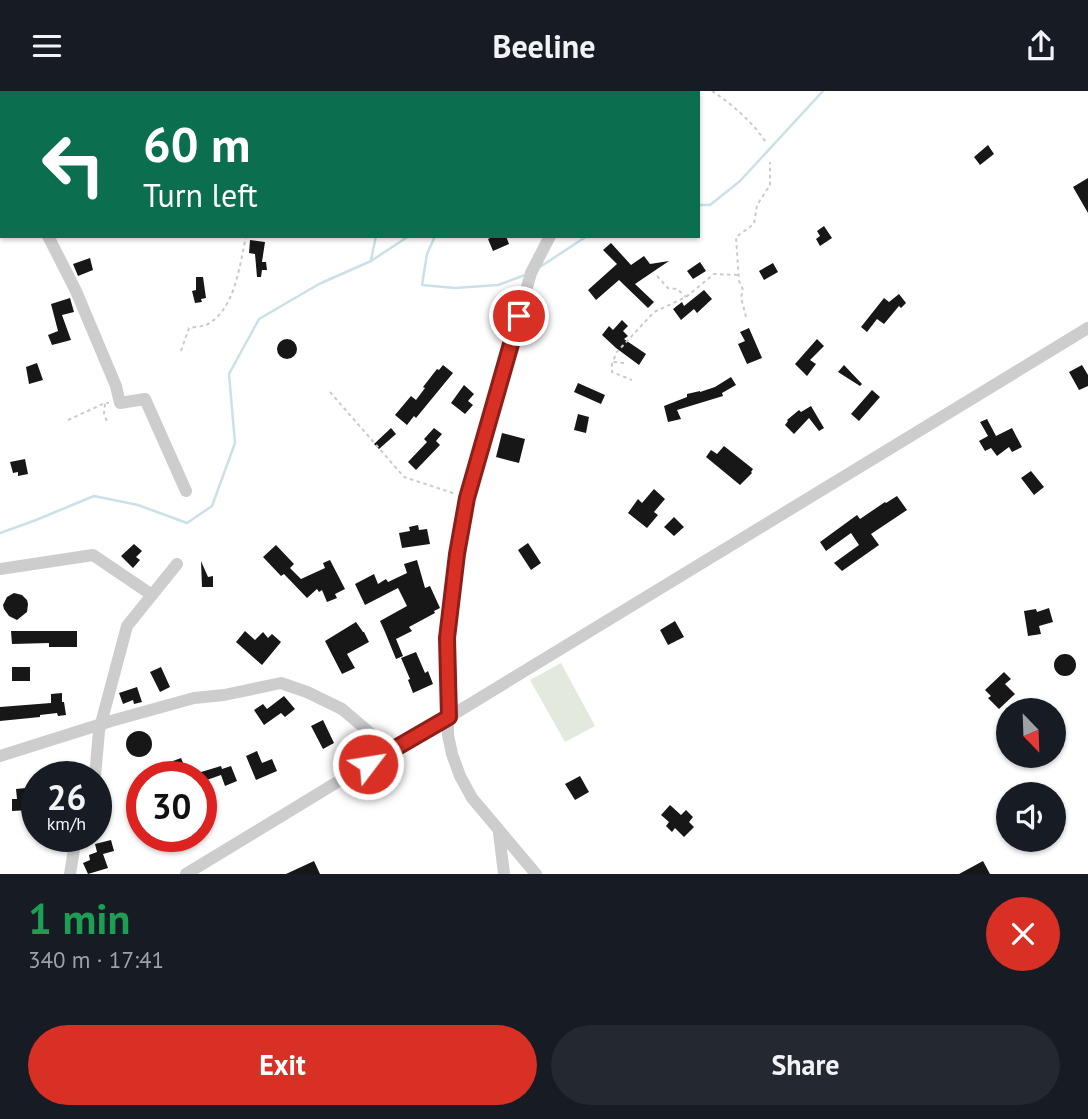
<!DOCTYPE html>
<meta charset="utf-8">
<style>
:root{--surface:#171b24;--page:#242831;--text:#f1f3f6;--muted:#9ea1a6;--accent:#d93025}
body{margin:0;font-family:"PT Sans",sans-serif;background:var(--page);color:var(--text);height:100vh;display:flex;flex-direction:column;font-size:26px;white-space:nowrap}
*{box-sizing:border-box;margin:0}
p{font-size:23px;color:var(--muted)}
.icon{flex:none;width:38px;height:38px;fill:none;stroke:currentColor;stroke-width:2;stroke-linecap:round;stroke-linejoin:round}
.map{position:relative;height:783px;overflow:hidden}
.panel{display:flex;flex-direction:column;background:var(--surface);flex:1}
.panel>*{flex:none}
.hud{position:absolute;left:0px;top:0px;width:700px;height:147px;box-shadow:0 2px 5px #0004;background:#0b6e4f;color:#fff;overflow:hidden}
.needle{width:46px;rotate:157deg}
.controls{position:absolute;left:996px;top:607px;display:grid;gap:14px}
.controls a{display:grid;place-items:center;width:70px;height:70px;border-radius:50%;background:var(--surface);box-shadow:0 2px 5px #0004;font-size:35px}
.speed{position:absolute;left:21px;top:670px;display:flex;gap:14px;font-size:35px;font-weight:700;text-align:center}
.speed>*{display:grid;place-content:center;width:91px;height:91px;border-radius:50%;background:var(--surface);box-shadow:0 2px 5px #0004;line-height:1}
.speed small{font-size:18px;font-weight:400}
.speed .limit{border:10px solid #d22;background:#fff;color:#111}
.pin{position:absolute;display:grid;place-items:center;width:60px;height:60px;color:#fff;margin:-30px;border:4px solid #fff;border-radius:50%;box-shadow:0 2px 7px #0007}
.me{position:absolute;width:77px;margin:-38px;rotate:59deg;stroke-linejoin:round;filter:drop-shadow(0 0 5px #0008)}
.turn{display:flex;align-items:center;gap:24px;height:147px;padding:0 28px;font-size:32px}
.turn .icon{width:91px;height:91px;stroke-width:2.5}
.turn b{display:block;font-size:49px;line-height:60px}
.round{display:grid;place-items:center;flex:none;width:74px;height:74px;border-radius:37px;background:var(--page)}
.headline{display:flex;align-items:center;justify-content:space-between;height:119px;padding:0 28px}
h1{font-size:42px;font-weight:700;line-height:52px;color:#1e9e55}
.cta{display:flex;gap:14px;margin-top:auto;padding:14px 28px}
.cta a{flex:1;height:80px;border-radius:42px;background:var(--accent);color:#fff;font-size:28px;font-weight:700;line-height:80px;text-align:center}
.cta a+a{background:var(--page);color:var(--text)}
header{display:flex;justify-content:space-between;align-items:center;height:91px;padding:0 28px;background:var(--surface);font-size:32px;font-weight:700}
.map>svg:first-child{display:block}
.green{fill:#e4e9dd}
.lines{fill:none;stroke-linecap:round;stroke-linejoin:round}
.stream{stroke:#cbe0e7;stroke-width:2.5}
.building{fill:#171717}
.path{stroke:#cacaca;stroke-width:2;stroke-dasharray:3.5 3.5;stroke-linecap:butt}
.minor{stroke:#cdcdcd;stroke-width:12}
.route-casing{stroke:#8d1f18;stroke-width:18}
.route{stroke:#d93025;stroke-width:12}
</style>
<header><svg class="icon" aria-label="menu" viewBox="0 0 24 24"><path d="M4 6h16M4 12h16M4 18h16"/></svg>Beeline<svg class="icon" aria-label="share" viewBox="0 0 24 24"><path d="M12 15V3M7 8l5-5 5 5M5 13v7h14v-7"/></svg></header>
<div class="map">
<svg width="1088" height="783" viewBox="0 0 1088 783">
<rect width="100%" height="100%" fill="#fff"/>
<path class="green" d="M561 572 595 635 565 651 530 589Z"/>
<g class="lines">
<path class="stream" d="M397 2V0
M698 114H710L740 90 823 0
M435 145 427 163 422 194 455 197 498 194 525 184
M371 169 376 145
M540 176 587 145
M0 442 36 429 94 405 138 414 187 432 212 415 235 352 229 283 259 228 319 193 371 170 409 145"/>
</g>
<path class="building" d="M988 54 994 63 980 74 974 66Z
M1088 87V122L1073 96Z
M824 135 832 147 820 155 816 148 820 145 817 140Z
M494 145H506L509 153 493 160 488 148Z
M250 149 265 151 262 171H266L267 179H262L261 186H257L255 163 249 162Z
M611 152 631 174 644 165 650 173 669 170 635 193 654 211 648 217 619 189 596 209 588 199 617 173 603 159Z
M90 167 93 179 78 185 73 173Z
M700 171 706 180 693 188 687 180Z
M773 172 778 181 764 189 759 180Z
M196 186H203L206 207 201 208 202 211 195 212 192 200 196 199Z
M704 199 712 208 697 222 694 218 681 229 673 218 682 211 684 215Z
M899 203 906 212 901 217 899 215 884 233 877 228 867 241 861 236 884 207 889 211Z
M70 207 74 221 62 224 71 249 52 254 48 244 58 240 51 213Z
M622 229 628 235 623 240 628 245 624 248 646 263 639 274 616 257 602 244 609 235 613 239Z
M749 237 762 267 747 273 738 253 745 250 740 241Z
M817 248 824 255 810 269 816 273 807 285 795 273Z
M277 258a10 10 0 1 1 20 0a10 10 0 1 1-20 0Z
M37 272 43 289 29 293 26 276Z
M443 274 453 282 416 327 414 325 407 334 395 324 411 305 416 309 425 297 423 296 437 278 439 279Z
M844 274 862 293 860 295 838 281Z
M1082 274 1088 284V295L1079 299 1069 281Z
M731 286 736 294 722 302 723 305 677 319 681 328 668 331 664 315 687 306V303L700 300V301L715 296Z
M578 292 605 304 601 313 574 301Z
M464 294 474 303 468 310 473 314 465 323 451 312Z
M872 299 880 306 859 330 851 323Z
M811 315 824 337 819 340 809 327 794 343 785 334 788 330 787 329 799 319 801 321Z
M578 323 589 326 586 342 574 339Z
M987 328 996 345 1012 337 1022 356 1012 361 1009 356 997 365 991 357 985 360 979 350 988 345 980 331Z
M391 337 396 343 379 358 374 353Z
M434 337 442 343 436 350 440 354 416 379 408 371 427 351 424 348Z
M502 342 525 348 519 372 496 366Z
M724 355 753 378 751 381 752 382 740 394 706 366 711 359 717 363Z
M25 368 28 383 18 385V381L13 382 10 371Z
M1031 380 1044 396 1034 404 1021 387Z
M654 398 665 408 654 421 658 424 647 437 628 422 638 408 642 412Z
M897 405 907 419 871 443 879 454 842 480 834 472 859 454 851 442 826 460 820 451 857 424 860 428 885 411 886 412Z
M674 426 684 436 674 445 664 436Z
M418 434 419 439 427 438 430 453 402 457 399 442 410 440 409 436Z
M528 452 541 472 531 479 518 459Z
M134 453 142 460 136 466 140 469 133 477 121 465Z
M276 454 294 473 290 477 301 488 325 477 323 472 330 469 345 498 335 503 337 507 327 511 322 499 319 501 317 498 307 507 284 483 281 485 263 466Z
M417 469 425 497 430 495 440 517 434 520 435 522 409 536 412 540 396 548 403 565 396 568 385 541 380 530 407 515 398 497 365 514 355 493 374 483 378 493 386 488 388 491 407 482 404 473Z
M201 470 208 486 213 485V496H202Z
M14 502 22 504 27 509 28 513 27 521 17 529 9 525 4 518 3 514 7 506Z
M1049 517 1053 531 1039 535 1041 543 1028 545 1024 520 1036 518 1037 521Z
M675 530 684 546 668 554 660 539Z
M356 531 363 541H364L369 551 347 563 355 577 342 583 325 550Z
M11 540H77V556H49V552L12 553Z
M245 540 255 549 263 541 268 547 272 543 281 551 262 574 236 551Z
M416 561 425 582 428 580 433 593 413 602 408 589 410 588 401 567Z
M1054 574a11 11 0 1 1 22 0a11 11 0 1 1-22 0Z
M12 576H30V590H12Z
M161 576 170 596 160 601 150 581Z
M1004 581 1011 588 1005 593 1015 603 999 618 988 607 991 605 985 599Z
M137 596 142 611 134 613 133 609 123 613 119 602Z
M62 602V611H64L66 624 58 625 57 622 40 624V626L0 630V616L51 612V603Z
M284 605 295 618 285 626 281 622 264 634 254 619 263 613 267 618Z
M323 629 334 652 323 658 311 635Z
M126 653a13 13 0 1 1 26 0a13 13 0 1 1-26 0Z
M257 660 262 672 272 668 277 680 256 689 246 665Z
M181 667 189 686H165L177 680 173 670Z
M221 675 222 678 231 675 237 690 225 695 221 684 201 691V681Z
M580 685 589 701 575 709 565 693Z
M36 696 35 712 30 713V719L12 720V708H17L16 698Z
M670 714 681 724 686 719 693 726 689 731 694 736 684 746 675 737 672 741 666 735 669 731 661 724Z
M111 749 114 760 103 763 108 777 88 783 83 772 90 769 89 764 97 761 95 753Z
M314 770 320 783H286Z
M983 770 990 783H959Z"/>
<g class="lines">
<path class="path" d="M712 0C733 14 753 31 767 53
M53 2V0
M244 2V0
M657 185 668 197 677 198 686 206
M746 226 741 206 743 199 739 190 736 146 754 133 757 114 770 94V71
M181 260 189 237C194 236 201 236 206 234 235 220 240 173 246 145
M612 272V281L632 289
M624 272 613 271 616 262 654 221 686 206 714 183 738 184
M330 301 404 386 456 403
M105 313 104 323 108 333
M68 329 105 312H109"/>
<path class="minor" d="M641 2 643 0
M0 66 2 69
M48 145 76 200 116 295 120 312 145 308 186 400
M0 478 93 464 152 504
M0 665 111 630 194 607 224 604 281 592 307 601 342 618 390 659
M95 686 99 640 127 535 177 473
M499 742 504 783
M70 783 76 746
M186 783 390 659 449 626 1088 237
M536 783 472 707 460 685 452 663 448 644 447 547 457 463 467 407 531 182 550 145"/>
</g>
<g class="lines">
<defs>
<path id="route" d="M368 673 449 626 447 547 457 463 467 407 519 225"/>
</defs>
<use href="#route" class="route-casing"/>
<use href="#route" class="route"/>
</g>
</svg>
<div class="controls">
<a><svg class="needle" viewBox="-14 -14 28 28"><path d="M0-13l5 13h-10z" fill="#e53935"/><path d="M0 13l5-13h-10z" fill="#9ea1a6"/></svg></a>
<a><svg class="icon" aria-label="sound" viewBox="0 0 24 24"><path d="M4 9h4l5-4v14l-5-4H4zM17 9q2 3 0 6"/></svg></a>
</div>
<div class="speed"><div>26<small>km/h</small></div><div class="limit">30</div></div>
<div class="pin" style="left:519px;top:225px;background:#d93025"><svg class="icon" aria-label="arrive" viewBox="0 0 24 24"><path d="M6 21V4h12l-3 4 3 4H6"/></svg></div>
<svg class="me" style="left:368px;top:673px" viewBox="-20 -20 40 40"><circle r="17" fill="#d93025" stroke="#fff" stroke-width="3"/><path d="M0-11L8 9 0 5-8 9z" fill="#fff"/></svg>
<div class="hud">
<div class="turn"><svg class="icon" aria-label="left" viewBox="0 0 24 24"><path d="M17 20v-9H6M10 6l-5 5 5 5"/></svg><div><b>60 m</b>Turn left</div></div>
</div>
</div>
<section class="panel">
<div class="headline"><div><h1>1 min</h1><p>340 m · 17:41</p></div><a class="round" style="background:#d93025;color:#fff"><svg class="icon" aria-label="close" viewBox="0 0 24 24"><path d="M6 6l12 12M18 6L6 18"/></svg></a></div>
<div class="cta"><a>Exit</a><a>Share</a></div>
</section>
